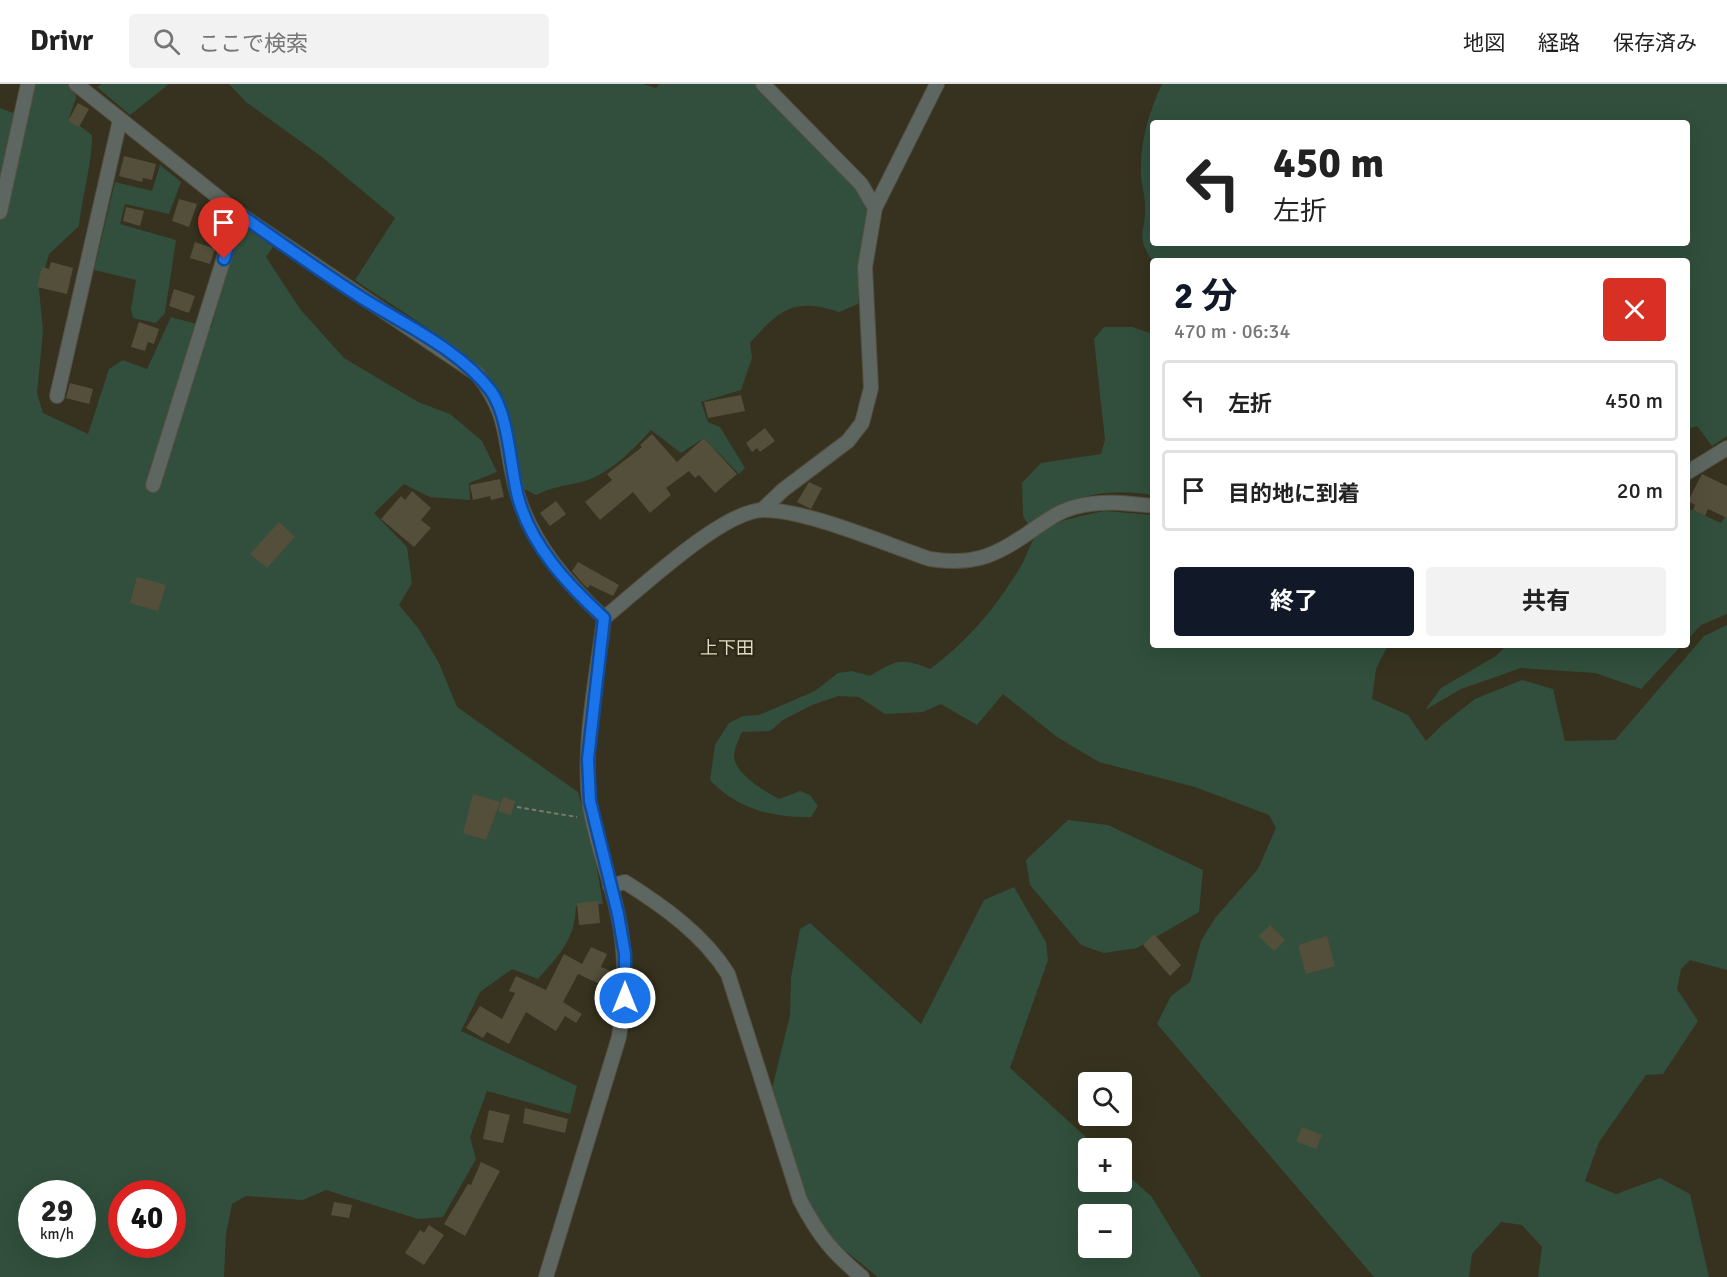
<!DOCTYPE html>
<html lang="ja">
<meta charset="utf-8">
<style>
:root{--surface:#fff;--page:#f2f2f2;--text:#222;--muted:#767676;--line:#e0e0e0;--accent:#111827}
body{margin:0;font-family:Signika,"Noto Sans JP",sans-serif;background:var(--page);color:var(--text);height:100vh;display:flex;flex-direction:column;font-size:22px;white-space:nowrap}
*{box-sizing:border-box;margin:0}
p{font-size:20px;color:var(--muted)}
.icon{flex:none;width:33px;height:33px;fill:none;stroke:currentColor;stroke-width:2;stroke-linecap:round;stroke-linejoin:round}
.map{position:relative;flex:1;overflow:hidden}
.panel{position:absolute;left:1150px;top:174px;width:540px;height:390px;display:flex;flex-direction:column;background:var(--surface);border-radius:6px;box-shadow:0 6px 24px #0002}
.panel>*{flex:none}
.banner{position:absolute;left:1150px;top:36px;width:540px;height:126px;border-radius:6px;box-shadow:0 6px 24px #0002;background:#fff;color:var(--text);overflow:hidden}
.tools{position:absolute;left:1078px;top:988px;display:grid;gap:12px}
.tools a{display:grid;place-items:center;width:54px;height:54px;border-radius:6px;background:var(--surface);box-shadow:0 6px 24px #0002;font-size:30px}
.speed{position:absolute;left:18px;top:1096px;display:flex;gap:12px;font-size:30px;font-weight:700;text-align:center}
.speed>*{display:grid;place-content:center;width:78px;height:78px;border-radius:50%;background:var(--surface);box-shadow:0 6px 24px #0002;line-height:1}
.speed small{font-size:15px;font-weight:400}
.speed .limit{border:9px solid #d22;background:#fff;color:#111}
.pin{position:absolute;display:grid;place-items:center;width:51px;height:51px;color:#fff;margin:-62px -26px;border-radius:50% 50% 50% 0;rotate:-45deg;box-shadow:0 0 6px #0007}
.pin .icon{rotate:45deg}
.me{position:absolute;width:66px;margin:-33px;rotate:0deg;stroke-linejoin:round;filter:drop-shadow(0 0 4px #0008)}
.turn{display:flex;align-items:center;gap:21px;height:126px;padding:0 24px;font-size:27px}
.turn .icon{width:78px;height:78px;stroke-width:2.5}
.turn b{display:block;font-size:42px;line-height:51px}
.round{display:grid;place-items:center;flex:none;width:63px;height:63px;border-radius:6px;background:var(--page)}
.overview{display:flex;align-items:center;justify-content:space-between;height:102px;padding:0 24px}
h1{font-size:36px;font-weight:700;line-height:45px;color:var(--accent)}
.primary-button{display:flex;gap:12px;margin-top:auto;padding:12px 24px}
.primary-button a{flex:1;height:69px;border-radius:6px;background:var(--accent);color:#fff;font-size:24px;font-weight:700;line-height:69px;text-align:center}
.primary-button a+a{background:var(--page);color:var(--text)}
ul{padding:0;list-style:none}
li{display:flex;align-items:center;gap:18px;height:81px;margin:0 12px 9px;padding:0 12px;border:3px solid var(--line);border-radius:6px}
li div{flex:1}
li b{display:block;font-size:22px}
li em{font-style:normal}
header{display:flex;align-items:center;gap:36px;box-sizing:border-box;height:84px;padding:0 30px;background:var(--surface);border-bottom:2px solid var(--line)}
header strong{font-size:28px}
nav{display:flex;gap:33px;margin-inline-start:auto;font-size:21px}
.search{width:420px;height:54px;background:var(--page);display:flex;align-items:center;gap:15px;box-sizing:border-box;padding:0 21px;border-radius:6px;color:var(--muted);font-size:22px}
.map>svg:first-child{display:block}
.green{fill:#314f3c;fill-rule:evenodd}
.building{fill:#534f3b}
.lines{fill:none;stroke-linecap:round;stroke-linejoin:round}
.minor-casing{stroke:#534f3e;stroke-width:16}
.path{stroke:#7d796a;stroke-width:2;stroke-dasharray:4.5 3;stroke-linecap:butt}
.minor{stroke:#5d6661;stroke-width:14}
.route-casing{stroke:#114b97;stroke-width:15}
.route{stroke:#1a73e8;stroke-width:10}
.labels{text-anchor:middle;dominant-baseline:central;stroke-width:4.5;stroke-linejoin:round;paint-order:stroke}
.neighbourhood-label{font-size:18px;fill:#dfdac3;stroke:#2c2815}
</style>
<header>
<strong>Drivr</strong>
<div class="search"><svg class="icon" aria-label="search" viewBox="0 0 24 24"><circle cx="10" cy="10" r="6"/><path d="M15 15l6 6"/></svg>ここで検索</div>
<nav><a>地図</a><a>経路</a><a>保存済み</a></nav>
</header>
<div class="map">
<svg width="1727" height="1193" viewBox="0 0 1727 1193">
<rect width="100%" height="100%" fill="#36321f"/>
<path class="green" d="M27 0H67L75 5 76 14 69 34 92 51C92 82 82 111 79 142L49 170 39 205 43 247 37 309 43 329 88 350 109 285 123 276 147 285 171 233 211 244 240 140 273 163 266 173 300 225 344 274 418 318 450 330 482 357 497 388 469 399 470 416 430 413 404 400 374 429 407 463 412 499 399 521 418 544 439 579 457 623 578 708 594 766 603 820 576 822C575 856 559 871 538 895L512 885 480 908 461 947 577 1002 570 1030 487 1007 470 1053 476 1075 443 1133 418 1135 326 1106 303 1116 246 1112 232 1120 226 1150 224 1193H0V24L13 29ZM32 1110H82V1161H32ZM122 1110H172V1161H122Z
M102 0H169L130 31 97 3Z
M229 0H643L656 4 659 0H756L790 31 859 107 868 130 858 220 839 228C794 213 779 226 750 259L752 274 741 306 701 318 708 338 720 343 745 384 739 390 704 354 681 369 651 346C635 364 609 390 585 397 566 402 554 402 536 411L520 403C515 373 513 336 499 309 479 272 392 222 355 196L395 134 322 73 246 18Z
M1162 0H1727V352L1712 362 1697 342 1688 345V177L1153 178C1134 149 1146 151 1145 122 1145 111 1141 100 1141 89 1140 57 1149 28 1162 0ZM1154 39H1688V159H1154Z
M160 81 181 98 169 130 125 120 120 140 176 156 165 229 156 239 133 234 131 225 136 196 94 186 115 98 152 107Z
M1104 243H1132L1153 250V411C1101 403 1073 412 1028 440L1023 432 1022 399 1041 379 1101 370 1105 356 1094 255Z
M1688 424 1721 439 1727 430V530L1701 541 1688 555Z
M1104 427 1153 431 1154 561H1388L1376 585 1372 615 1408 631 1426 657 1442 641 1475 615 1522 596 1553 605 1565 657 1615 656 1704 552 1727 541V886L1690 876 1681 885 1677 905 1698 937 1663 990 1646 991 1599 1058 1585 1097 1616 1110 1660 1094 1690 1110 1709 1193H1538L1542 1163 1522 1141 1501 1138 1472 1170 1469 1193H1374L1157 940 1171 912 1190 898 1201 857 1215 834 1258 785 1276 744 1269 731 1195 703 1099 678 1057 653 1003 610 977 641 941 620 923 628 885 630 859 613 838 612 812 621 783 636 770 647 742 648C739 655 734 665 734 672 735 690 764 707 779 715L800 707 810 711 818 722 811 733C773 734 737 725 710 696L715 661 729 639 743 632 759 631 815 607 838 589 852 587 870 592C897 575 902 574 930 585 968 557 997 522 1021 482 1027 472 1031 456 1038 449 1051 437 1087 431 1104 427Z
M1507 561H1682L1641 605 1595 589 1521 584 1461 605 1425 626 1441 604 1496 572Z
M1068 736 1108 741 1203 786 1199 828 1137 864 1104 869 1081 861 1030 801 1026 776Z
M1014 803 1046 858 1048 876 1010 984 1099 1065H1089V1098H1122V1086L1151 1112 1201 1193H878L822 1148 803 1108 771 1009 790 931 791 894 800 845 810 839 921 940 984 816ZM1089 1131H1122V1164H1089Z"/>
<path class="building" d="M78 19 89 25 79 43 68 37Z
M124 72 156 80 152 96 143 94 142 98 119 92Z
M179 115 197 120 189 143 172 137Z
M126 123 144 127 140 142 123 137Z
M195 158 215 165 210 180 190 174Z
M51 178 73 184 67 210 37 203 42 183 49 185Z
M174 205 195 212 189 229 169 222Z
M139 238 159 245 154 260 148 258 145 267 131 263Z
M70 299 93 305 89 320 66 314Z
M741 311 745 327 708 334 704 318Z
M765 344 775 357 760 368 757 364 752 368 746 359Z
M652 350 677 378 704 354 737 390 715 409 699 391 695 394 689 387 666 404 671 411 650 429 633 408 600 436 585 418 612 396 607 390 642 363 640 361Z
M1702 390 1727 402V434L1708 425 1705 432 1693 426 1695 421 1688 417Z
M500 395 504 413 491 416 490 412 473 416 470 401Z
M809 398 822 404 811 425 797 418Z
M412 407 431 424 421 436 431 444 414 463 381 435 401 412 405 416Z
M556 417 566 430 550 442 540 429Z
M279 438 295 453 267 484 250 470Z
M578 478 619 501 613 512 590 501 588 504 584 501 572 487Z
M137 493 166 501 158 527 130 519Z
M473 710 500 718 486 756 463 749Z
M503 713 515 717 511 731 498 727Z
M598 817 600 839 579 841 577 819Z
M1270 841 1285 856 1274 867 1259 852Z
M1154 850 1181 881 1170 892 1143 861Z
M1327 852 1335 882 1306 890 1298 861Z
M591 863 607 870 601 883 611 887 604 902 578 890 563 918 582 930 576 939 565 932 556 947 526 928 509 960 487 948 483 954 466 944 480 922 502 935 515 909 509 907 516 892 546 906 564 870 582 880Z
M525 1024 568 1035 565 1049 523 1039Z
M489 1026 510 1031 503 1059 483 1055Z
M1302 1043 1322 1051 1316 1065 1296 1057Z
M481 1078 500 1087 465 1152 444 1140 468 1100 471 1101Z
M334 1118 352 1121 349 1134 331 1131Z
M429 1141 444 1151 424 1181 405 1169 420 1146 424 1149Z"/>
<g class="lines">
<defs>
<path id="minor" d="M76 0 238 129 477 290C513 333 503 367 519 415 535 463 568 500 604 534
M763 0 861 100 875 124
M0 128 28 0
M57 312 120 36
M1688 388 1727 364
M153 401 238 129
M762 426 783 406 848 357 862 339 871 304 865 183 875 124 937 0
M610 802 625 798C663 822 704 851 728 890L800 1116C819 1152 831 1167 862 1193
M546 1193 619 953C625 911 627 872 618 831 610 792 594 755 589 716 583 656 597 593 604 534 638 507 721 427 763 426 808 426 885 460 930 475 975 482 998 471 1034 445 1046 437 1059 427 1075 423 1101 416 1127 419 1154 422"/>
</defs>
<use href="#minor" class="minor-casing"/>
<path class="path" d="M517 723 577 733"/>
<use href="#minor" class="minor"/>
</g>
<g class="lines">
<defs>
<path id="route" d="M224 175 238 129C279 158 320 187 362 214 405 241 460 266 491 307 509 332 510 383 518 413 531 462 568 501 604 534L588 675 590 717 618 830 625 870V914"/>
</defs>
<use href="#route" class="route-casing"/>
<use href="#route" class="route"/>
</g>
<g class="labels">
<g class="neighbourhood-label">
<text x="727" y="564">上下田</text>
</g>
</g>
</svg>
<div class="tools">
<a><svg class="icon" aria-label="search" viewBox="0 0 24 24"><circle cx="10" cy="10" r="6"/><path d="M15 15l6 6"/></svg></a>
<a>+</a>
<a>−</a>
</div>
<div class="speed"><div>29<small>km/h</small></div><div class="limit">40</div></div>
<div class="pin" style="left:224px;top:175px;background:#d93025"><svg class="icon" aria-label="arrive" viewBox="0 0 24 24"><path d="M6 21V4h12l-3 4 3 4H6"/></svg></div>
<svg class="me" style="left:625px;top:914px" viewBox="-20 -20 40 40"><circle r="17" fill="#1a73e8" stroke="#fff" stroke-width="3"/><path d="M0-11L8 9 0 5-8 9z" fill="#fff"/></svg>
<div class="banner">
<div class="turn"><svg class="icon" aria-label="left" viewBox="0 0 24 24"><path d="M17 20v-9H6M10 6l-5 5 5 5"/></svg><div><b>450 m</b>左折</div></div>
</div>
<section class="panel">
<div class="overview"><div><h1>2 分</h1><p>470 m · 06:34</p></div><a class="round" style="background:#d93025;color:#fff"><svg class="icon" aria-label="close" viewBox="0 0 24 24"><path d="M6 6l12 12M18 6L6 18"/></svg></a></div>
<ul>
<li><svg class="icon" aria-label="left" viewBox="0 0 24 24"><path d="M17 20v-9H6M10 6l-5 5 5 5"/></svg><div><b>左折</b></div><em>450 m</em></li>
<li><svg class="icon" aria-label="arrive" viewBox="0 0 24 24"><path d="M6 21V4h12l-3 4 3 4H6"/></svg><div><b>目的地に到着</b></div><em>20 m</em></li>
</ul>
<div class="primary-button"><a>終了</a><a>共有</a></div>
</section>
</div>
